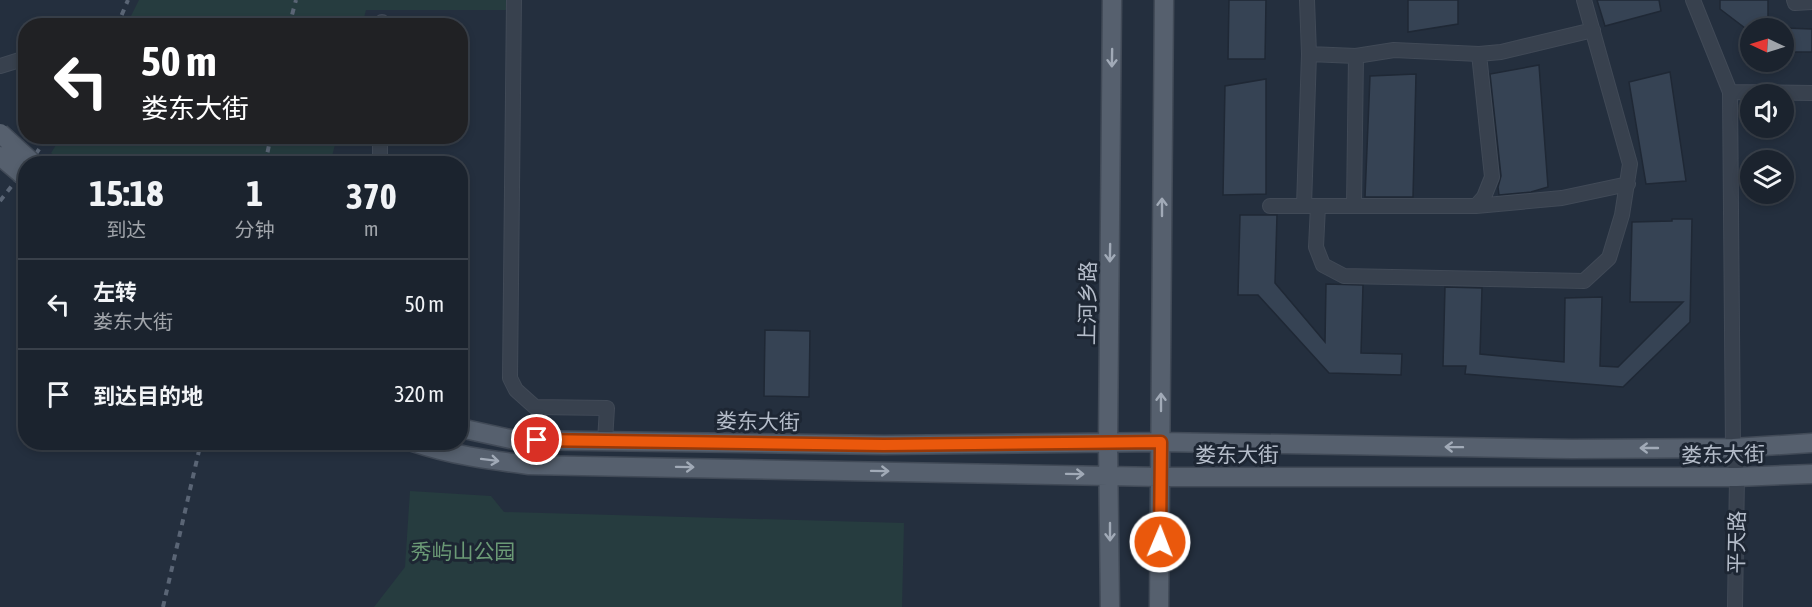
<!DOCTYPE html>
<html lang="zh">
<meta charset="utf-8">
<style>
:root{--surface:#1b232e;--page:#282f3a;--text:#f1f3f6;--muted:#a0a4aa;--line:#39404a}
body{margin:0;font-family:"Asap Condensed","Noto Sans SC",sans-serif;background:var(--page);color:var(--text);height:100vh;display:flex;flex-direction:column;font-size:22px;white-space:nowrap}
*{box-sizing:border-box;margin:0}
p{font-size:20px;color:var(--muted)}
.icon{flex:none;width:33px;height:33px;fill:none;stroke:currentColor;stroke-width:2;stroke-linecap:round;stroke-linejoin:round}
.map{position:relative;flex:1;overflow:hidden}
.sheet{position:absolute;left:18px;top:156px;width:450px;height:294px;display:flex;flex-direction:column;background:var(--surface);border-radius:24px;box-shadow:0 3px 9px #0003,0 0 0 2px var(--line)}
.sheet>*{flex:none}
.hud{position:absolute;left:18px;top:18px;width:450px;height:126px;border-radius:24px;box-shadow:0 3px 9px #0003,0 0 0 2px var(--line);background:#202124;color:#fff;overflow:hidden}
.needle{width:39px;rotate:274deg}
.buttons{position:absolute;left:1740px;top:18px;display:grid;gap:12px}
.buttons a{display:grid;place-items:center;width:54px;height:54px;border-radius:50%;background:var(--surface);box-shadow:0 3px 9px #0003,0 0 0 2px var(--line);font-size:30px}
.pin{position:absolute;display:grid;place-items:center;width:51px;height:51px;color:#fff;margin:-26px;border:3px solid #fff;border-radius:50%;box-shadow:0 2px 6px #0007}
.me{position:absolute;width:66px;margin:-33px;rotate:1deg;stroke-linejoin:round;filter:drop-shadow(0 0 4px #0008)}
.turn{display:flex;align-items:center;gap:21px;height:126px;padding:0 24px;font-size:27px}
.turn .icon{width:78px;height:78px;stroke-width:2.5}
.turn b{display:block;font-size:42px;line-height:51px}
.eta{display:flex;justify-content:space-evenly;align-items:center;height:102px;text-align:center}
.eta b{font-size:36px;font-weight:700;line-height:42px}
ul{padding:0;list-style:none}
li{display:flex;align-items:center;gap:18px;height:90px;padding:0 24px;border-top:2px solid var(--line)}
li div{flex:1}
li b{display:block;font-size:22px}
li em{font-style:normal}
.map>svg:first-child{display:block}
.green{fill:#263c3f}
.building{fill:#364354;stroke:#1f2835;stroke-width:1.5}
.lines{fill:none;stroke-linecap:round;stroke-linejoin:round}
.minor-casing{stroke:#414a57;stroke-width:16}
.major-casing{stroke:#414a57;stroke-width:21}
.minor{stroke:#38414e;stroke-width:14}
.major{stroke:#56606e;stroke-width:18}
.rail{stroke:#5a6575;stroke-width:4;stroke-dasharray:6 6;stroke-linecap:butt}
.major-bridge-casing{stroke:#414a57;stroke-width:21;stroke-linecap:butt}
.major-bridge{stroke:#56606e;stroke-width:18}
.oneway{stroke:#a1aab7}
.route-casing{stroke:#983908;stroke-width:15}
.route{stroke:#ea580c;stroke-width:10}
.labels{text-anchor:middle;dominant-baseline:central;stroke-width:6;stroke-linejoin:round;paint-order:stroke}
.street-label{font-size:21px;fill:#b4bcc9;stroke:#1d2633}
.park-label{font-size:21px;fill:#6b9a76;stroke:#1d2633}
</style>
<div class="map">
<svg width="1812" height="607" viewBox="0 0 1812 607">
<rect width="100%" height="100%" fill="#242f3e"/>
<path class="green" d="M139 0H509V10H366L362 25 126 26Z
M61 137V136L337 137 330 164 64 163 51 153Z
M410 491 491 496 504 512 904 523 902 607H374L405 567Z"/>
<path class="building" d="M1229 0H1266L1265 59H1228Z
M1408 0H1458V24L1408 32Z
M1597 0H1659L1661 11 1605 26Z
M1720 0H1768V28H1745L1720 9Z
M1784 28 1812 29V52H1784Z
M1539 65 1548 187 1531 192 1499 195 1498 187 1501 176 1490 74Z
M1670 72 1686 181 1646 184 1629 82Z
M1416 74 1413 197H1365L1370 76Z
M1266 79V194L1223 195 1225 86Z
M1240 215H1277L1275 283 1325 342 1326 284 1363 285 1361 353 1402 354 1401 375 1329 373 1258 295H1238Z
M1672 219H1692L1690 322 1623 387 1465 374 1466 366H1443L1445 287 1482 288 1480 354 1564 362 1565 298 1602 297 1600 366 1618 367 1683 302H1630L1632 222 1672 221Z
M765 330 810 331 809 397 764 396Z"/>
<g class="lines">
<defs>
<path id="minor" d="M514 0 510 378 516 390 535 407 607 408 605 441
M1693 0 1730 92 1733 448 1737 477 1735 607
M1794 0 1795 3 1812 2
M382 26V22
M1309 54 1356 56 1394 50 1479 54 1501 52 1593 30
M0 66 26 58
M1730 92 1812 93
M380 164V136
M1270 206H1318L1316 247 1323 265 1344 276 1584 281 1609 258 1622 215 1630 164 1584 0
M1304 206 1309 54 1307 0
M1318 206H1476L1484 197 1492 177 1479 54
M1354 206 1356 56
M1476 206 1562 198 1628 184"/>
<path id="major" d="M460 428 515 440 884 445 1161 442 1572 449 1733 448 1812 443
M413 442C451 455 489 460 529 465L1161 477H1737L1812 474
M1110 607 1108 444 1112 0
M1159 607 1164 0"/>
</defs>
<use href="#minor" class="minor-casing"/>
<use href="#major" class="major-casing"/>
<use href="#minor" class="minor"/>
<use href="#major" class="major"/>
<path class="rail" d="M117 26 128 0
M289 26 296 0
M29 164 48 136
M265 164 271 136
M0 201 26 168
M163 607 201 442"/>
<defs>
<path id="major-bridge" d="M0 133 34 164
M0 156 26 178"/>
</defs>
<use href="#major-bridge" class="major-bridge-casing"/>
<use href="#major-bridge" class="major-bridge"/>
</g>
<defs><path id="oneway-shaft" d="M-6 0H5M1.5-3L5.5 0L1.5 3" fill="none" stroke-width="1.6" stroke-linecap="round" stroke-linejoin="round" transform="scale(1.5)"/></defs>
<g class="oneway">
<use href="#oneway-shaft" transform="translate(1112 58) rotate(91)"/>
<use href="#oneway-shaft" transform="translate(1162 207) rotate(-90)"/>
<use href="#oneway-shaft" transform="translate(1110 253) rotate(91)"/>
<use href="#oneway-shaft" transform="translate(1161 402) rotate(-90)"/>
<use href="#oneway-shaft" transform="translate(1454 447) rotate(-179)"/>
<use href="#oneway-shaft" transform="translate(1649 448) rotate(180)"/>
<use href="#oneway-shaft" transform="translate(490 460) rotate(7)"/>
<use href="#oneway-shaft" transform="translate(685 467) rotate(1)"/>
<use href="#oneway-shaft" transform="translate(880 471) rotate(1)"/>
<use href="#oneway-shaft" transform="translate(1075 474) rotate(1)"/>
<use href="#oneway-shaft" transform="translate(1110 532) rotate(90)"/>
</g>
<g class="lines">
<defs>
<path id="route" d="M537 440 884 445 1161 442 1160 542"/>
</defs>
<use href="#route" class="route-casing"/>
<use href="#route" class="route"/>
</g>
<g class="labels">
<g class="street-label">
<text transform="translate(1087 303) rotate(-89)">上河乡路</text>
<text transform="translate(758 421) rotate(1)">娄东大街</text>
<text x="1237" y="454">娄东大街</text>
<text transform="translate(1723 454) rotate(-1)">娄东大街</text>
<text transform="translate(1736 542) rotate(-89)">平天路</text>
</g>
<g class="park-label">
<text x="463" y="551">秀屿山公园</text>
</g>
</g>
</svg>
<div class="buttons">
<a><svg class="needle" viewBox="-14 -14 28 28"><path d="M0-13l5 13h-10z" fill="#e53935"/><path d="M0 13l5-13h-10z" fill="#a0a4aa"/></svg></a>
<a><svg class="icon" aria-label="sound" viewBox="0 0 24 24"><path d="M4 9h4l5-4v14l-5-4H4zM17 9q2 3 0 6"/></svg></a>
<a><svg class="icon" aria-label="layers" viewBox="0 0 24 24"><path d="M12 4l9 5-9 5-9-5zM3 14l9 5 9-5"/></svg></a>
</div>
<div class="pin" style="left:537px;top:440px;background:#d93025"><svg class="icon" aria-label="arrive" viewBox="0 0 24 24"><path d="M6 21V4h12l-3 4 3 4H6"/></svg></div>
<svg class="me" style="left:1160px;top:542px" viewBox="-20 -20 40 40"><circle r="17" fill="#ea580c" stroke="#fff" stroke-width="3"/><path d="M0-11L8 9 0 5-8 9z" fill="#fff"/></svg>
<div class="hud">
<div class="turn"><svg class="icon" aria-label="left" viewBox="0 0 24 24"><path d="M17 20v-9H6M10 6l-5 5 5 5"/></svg><div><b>50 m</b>娄东大街</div></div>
</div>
<section class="sheet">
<div class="eta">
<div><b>15:18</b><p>到达</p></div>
<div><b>1</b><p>分钟</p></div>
<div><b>370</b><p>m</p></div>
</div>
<ul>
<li><svg class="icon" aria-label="left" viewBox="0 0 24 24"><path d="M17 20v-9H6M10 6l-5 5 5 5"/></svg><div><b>左转</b><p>娄东大街</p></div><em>50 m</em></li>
<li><svg class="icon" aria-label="arrive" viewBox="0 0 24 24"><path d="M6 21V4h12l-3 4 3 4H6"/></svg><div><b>到达目的地</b></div><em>320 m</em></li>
</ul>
</section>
</div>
